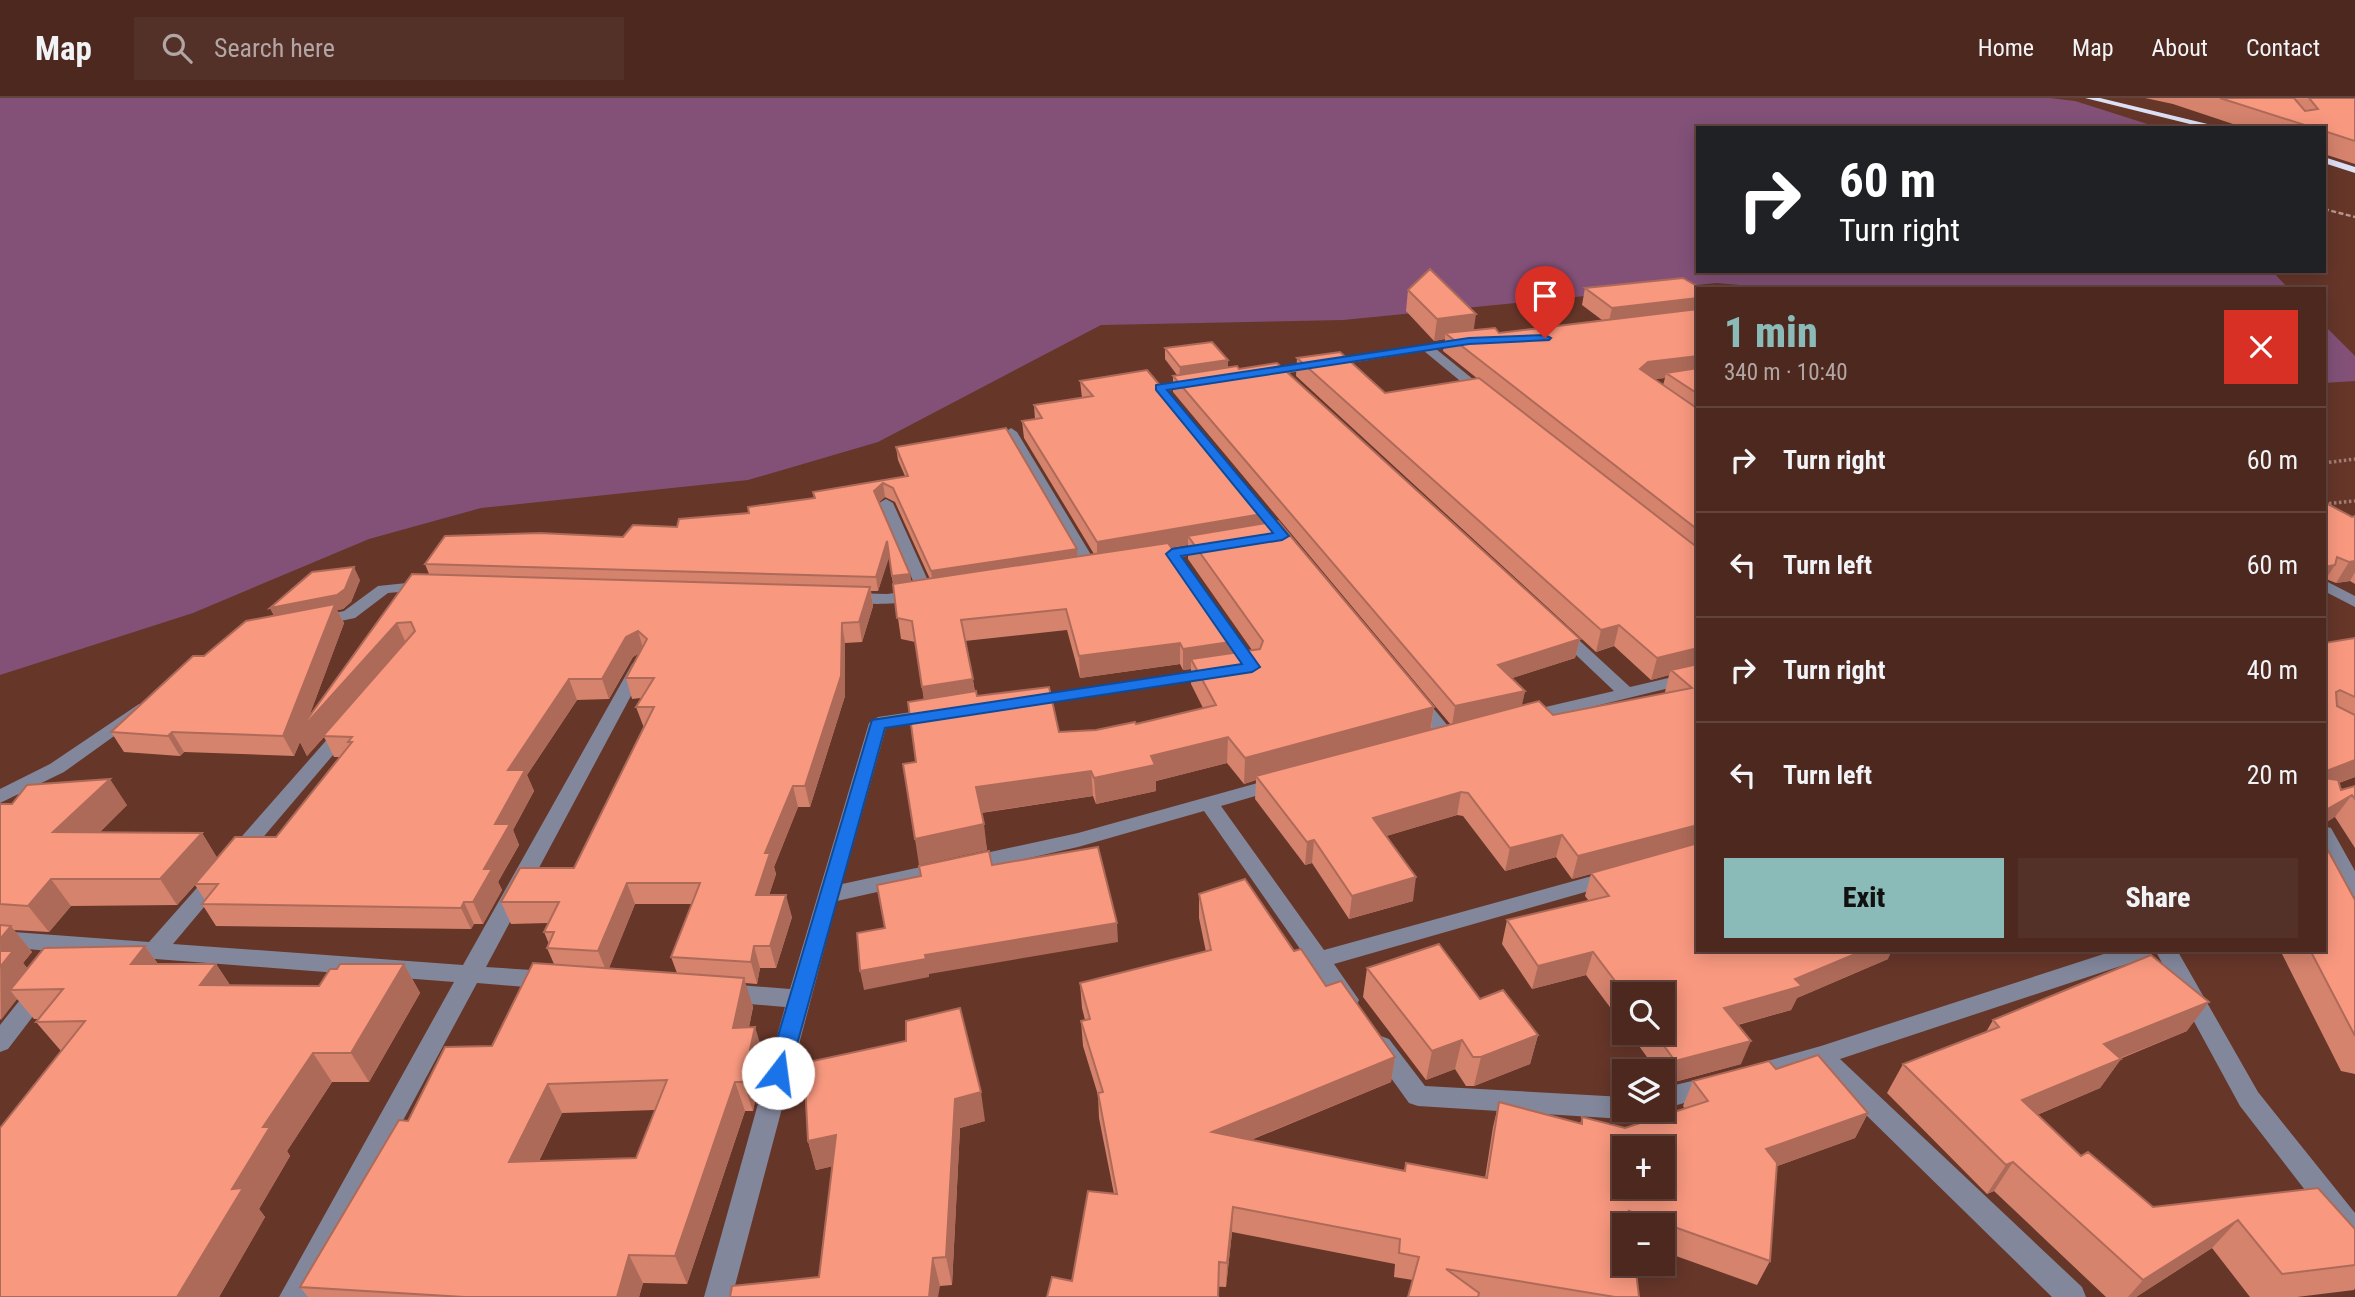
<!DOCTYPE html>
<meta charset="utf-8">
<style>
:root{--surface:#4c281f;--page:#533028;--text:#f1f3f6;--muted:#b2a6a4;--line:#63443d;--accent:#8bbbb9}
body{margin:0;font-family:"Roboto Condensed",sans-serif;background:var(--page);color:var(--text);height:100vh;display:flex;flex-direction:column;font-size:26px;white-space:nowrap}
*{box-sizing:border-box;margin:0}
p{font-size:23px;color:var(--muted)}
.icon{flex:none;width:38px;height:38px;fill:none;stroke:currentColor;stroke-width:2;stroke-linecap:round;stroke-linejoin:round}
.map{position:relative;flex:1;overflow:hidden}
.panel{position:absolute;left:1696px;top:189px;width:630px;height:665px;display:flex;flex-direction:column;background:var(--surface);border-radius:0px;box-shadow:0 4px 18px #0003,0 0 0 2px var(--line)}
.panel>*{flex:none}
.hud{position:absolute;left:1696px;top:28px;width:630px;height:147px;border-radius:0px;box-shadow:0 4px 18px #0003,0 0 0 2px var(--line);background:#202124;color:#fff;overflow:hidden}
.controls{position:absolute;left:1612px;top:884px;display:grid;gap:14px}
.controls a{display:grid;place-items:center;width:63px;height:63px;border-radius:0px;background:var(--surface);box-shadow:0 4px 18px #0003,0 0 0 2px var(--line);font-size:35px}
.pin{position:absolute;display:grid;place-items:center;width:60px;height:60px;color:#fff;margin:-72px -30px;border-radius:50% 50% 50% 0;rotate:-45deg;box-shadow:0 0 7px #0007}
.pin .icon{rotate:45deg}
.me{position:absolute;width:77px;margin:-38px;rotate:15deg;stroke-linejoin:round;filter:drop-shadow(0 0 5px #0008)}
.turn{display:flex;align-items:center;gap:24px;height:147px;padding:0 28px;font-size:32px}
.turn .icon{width:91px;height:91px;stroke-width:2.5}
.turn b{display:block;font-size:49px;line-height:60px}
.round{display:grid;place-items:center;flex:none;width:74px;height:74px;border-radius:0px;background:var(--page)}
.headline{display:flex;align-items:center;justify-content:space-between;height:119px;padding:0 28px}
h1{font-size:42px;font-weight:800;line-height:52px;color:var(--accent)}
.action{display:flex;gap:14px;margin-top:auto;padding:14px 28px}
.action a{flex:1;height:80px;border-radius:0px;background:var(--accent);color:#111;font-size:28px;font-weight:800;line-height:80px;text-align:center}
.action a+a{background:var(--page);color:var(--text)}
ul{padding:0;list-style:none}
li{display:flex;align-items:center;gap:21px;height:105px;padding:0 28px;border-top:2px solid var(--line)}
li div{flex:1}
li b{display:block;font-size:26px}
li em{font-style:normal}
header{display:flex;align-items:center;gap:42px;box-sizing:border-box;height:98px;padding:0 35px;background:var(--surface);border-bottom:2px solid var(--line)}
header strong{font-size:33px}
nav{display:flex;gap:38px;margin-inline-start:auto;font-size:24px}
.search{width:490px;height:63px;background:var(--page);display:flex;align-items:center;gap:18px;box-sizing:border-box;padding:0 24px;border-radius:0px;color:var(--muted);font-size:26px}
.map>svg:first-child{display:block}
.green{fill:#835178}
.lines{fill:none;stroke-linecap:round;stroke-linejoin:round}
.path{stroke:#a47d73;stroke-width:3.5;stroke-dasharray:2.5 2.5;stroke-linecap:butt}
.minor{fill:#82879c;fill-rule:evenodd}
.highway{fill:#dde1f6;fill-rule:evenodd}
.rail{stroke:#ba978e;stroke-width:2.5;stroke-dasharray:5 2.5;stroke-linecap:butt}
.wall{fill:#d5836d;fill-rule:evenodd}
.shaded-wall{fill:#ae6a59}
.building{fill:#f8987f;stroke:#ae6a59;stroke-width:2;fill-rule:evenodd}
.route{fill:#1a73e8;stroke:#114b97;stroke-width:2}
</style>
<header>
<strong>Map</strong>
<div class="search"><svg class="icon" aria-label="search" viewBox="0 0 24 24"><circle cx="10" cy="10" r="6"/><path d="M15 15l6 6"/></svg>Search here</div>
<nav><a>Home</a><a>Map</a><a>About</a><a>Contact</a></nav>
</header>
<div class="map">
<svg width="2355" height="1199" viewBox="0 0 2355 1199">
<rect width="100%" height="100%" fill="#663629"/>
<path class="green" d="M0 0H2050L2075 3 2160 30H1698V173H2272L2289 191H1785L1717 185 1343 222 1101 227 878 344 748 382 481 410 369 441 193 515 0 577Z
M2324 227 2355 258V283L2324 285Z"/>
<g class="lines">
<path class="path" d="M2324 365 2355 361
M2324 406 2355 403"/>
<path class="minor" d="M1468 240 1472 241V245L1436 251 1490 295V301H1482L1424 253 1264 279 1258 275 1264 271Z
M1194 281 1198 282V288L1160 294 1154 290 1160 286Z
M1011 330 1017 334 1099 470 1096 473 1091 475 1083 470 1005 334Z
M886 401 893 405 934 496C922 507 862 508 844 503L842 500 844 497 850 495 887 496 917 492 879 405Z
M1210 446 1217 450 1215 453 1154 464 1146 459 1154 454Z
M2324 482 2355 498V509L2324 493Z
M426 483 432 485 434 488 432 491 388 495 355 520 317 528 309 523 311 520 344 513 378 488Z
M1562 530 1568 532 1630 589 1698 573V583L1526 625 1520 623 1517 619 1520 615 1614 593 1556 538 1554 535 1556 532Z
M640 561 648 566 486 869 548 873 556 876 559 882 556 888 548 891 477 885 308 1199H279L454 884 0 849V833L149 844 211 774H225L228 779 225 784 173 846 463 867 632 566Z
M1212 570 1221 575 1218 579 1029 608 1020 603 1029 598Z
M1418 598 1424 599 1453 634 1456 638 1453 642H1441L1412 607 1409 603Z
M139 606 148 612 145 616 64 674 0 705V691L50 666Z
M932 611 941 617 938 621 886 630 842 786 1078 735 1276 680 1283 682 1285 686 1283 690 1221 708 1324 852 1610 773 1617 775 1620 780 1617 785 1334 866 1359 902 1356 908 1348 911 1340 908 1204 713 1078 749 837 803 732 1199H704L785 909 726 904 718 901 715 895 718 889 726 886 790 891 869 625 878 619Z
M344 627 350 629 353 633 350 637 243 763H229L226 758 229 753 338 629Z
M2324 728 2331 730 2355 773V799L2348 796 2324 753Z
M2116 852H2154L2151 858 1840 961 2082 1189 2086 1199H2052L1817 969 1753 987 1745 984 1741 977 1745 970 1753 967 1821 948Z
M2155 852H2177L2258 994 2355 1115V1148L2346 1145 2240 1008Z
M39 885 47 888 50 894 47 900 8 951 0 954V927L31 888Z
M1381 938 1389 941 1425 988 1624 999V1012H1636L1633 1017 1624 1021 1418 1008 1409 1005 1373 955 1369 948 1373 941Z
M1709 979 1718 982 1721 989 1718 996 1662 1011V990Z"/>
<path class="highway" d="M2085 0H2100L2224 30H2206Z
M2324 59 2355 69V75L2324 65Z"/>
<path class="rail" d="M2324 111 2355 119"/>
</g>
<path class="wall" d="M2145 0H2355V66L2324 56V30H2245L2173 6Z
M1585 190 1698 191V852L1888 861 1797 900 1791 912 1738 927 1741 966 1667 986 1662 980V973H1657L1629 934H1662V896H1624V928L1586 877 1532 891 1502 846 1507 822 1589 803 1585 798 1591 776 1572 781 1556 759 1505 773 1463 718 1457 717 1386 738 1413 803 1349 821 1312 765 1305 767 1255 701 1256 682 1244 686 1227 665 1156 683V693L1096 706 1093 698 981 715 987 752 919 767 916 664 924 601 915 544 901 541 889 458 878 493H871L873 508 862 544 845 545V598L810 709H798L774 769 776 776 769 797 792 819 776 870H760L757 886 745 885 753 909 749 929 764 958 753 1013H745L687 1186 643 1185 639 1199H308L300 1189 408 1023 492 948 554 866 547 850 549 846 544 834 548 825 511 826 501 804 574 770 644 630 636 609 641 600 632 601 626 580 639 555 633 559 609 601 577 602 527 677 534 693 513 732 519 747 498 784 502 792 483 826H474L471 831 216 828 202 806 205 802 195 787 177 807 71 808 49 834 14 832 32 854 23 865 27 870 145 848 158 866H216L230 887 319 888 404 866 420 895 369 984H332L287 1053 290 1058 259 1111 265 1119 219 1199H0L61 953 36 924 38 921H34L17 901 0 922V706L127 707 99 735H202L217 760 276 739 340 659H334L324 639 307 658 300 644 294 658 184 654 180 658 124 654 111 634 204 558 274 517 270 510 360 482 351 504 343 511 337 512 344 525 308 621 429 476 425 466 623 439 749 415 814 400 813 394 905 378 898 362 896 349 1077 458 1094 456 1024 340 1022 323 1035 321 1034 307 1082 300 1080 283 1268 425 1434 609 1431 632 1451 627 1173 294V278L1177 277 1165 261V250L1228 270 1239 271 1580 541 1575 560 1512 580 1525 593 1521 608 1553 617 1666 595 1665 594 1669 577 1651 582 1614 548 1596 554 1296 278 1297 260 1385 295 1478 281 1443 253 1445 241 1434 243 1406 213 1408 192 1474 232 1499 235 1602 222 1582 207ZM1665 280 1663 287 1654 281ZM885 399 895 404 930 481 911 484 910 476 879 404ZM1188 447V461L1252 552 1237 555V543L1171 450ZM1067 532 1080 580 1180 566 1183 572 1191 571V586L1203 610 1136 626 1096 632 1059 634 977 598 975 593 965 543ZM635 806H692L671 859 677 875 609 870ZM655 1012 636 1060 539 1063 562 1015Z
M2355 418V486L2350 483 2336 485 2326 481 2352 419Z
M2355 540V679L2339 685 2341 692 2355 688V750L2335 719 2324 545Z
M1199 796 1294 853 1395 959 1391 984 1251 1042 1404 1073 1406 1065 1485 1080 1493 1029 1499 1004 1580 1026 1582 1019 1625 1030 1685 1011 1683 1008 1693 983 1776 971 1868 1015 1855 1040 1777 1068 1770 1163 1757 1187 1662 1153V1127H1624L1639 1199H1408L1413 1182 1394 1179 1395 1166 1232 1134 1226 1189 1072 1183 1114 1096 1099 1020 1098 997 1083 948 1081 923 1085 922 1082 910 1080 885 1206 854 1199 820Z
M2355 802V976L2341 973 2280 852H2324Z
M1367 870 1480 901 1538 937 1530 966 1474 988H1466L1455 971 1426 982 1363 899Z
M1993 922 2187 933 2120 961H2121L2100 990 2037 1017 2081 1058 2153 1109 2355 1131V1190L2354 1192 2297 1199H2250L2212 1150 2136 1199H2106L1994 1093 1987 1096 1887 995 1903 966 1986 934Z
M985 1023 960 1030 952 1187 940 1188 819 1179 832 1068 816 1072 808 1043Z"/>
<path class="shaded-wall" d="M1698 200V216L1608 227 1612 210Z
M1476 216 1473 237 1445 235V241L1434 243 1437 221Z
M1698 258V275H1666L1665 280 1644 282 1640 271 1648 264Z
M1228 262V274L1179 281 1180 269Z
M883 385 885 399 877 406 874 393Z
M1268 415 1267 433 1188 438V447L1097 462V444Z
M887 443 890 457 878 493 876 479Z
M1077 451 1078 465 933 487 931 473Z
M2355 463V474L2350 483 2336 485 2349 464Z
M2335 467 2324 484V469Z
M354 469 360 482 351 504 343 511 337 512 344 525 306 627 397 525 406 545 307 658 300 644 294 658 283 638 277 524 270 510Z
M910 476 912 490 894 492 892 478Z
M870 489 873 508 862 544 859 524Z
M842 525 845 545V598L810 709 805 688Z
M1619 527 1614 548 1596 554 1601 532Z
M638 533 644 553 633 559 609 601 602 581 626 539Z
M1580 541 1575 560 1494 586 1498 567Z
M1237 543 1236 564 1191 561V571L1183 572V551Z
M1180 545V566L1080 580 1079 558Z
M1698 550V570L1671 572 1669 577 1651 582 1657 560Z
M569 581 577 602 527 677 534 693 513 732 519 747 498 784 502 792 483 826 473 804 484 771 508 672Z
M973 581 976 603 925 610 922 589Z
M1525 593 1521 612 1452 628 1455 608Z
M1434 609 1430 634 1256 678V682L1244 686 1245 660Z
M172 634 184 654 180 658 168 638Z
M1228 639 1227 665 1156 683V693L1096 706 1094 680 1151 658Z
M2355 662V679L2324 690V674Z
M1091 673 1093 698 979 715 976 689Z
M110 681 127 707 72 761 53 734Z
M793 688 798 709 774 769 776 776 762 819 756 797 765 755Z
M1461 694 1457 717 1370 743 1373 720Z
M2352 697 2335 719 2324 726V713Z
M984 726 987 752 919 767 915 741Z
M1698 727V747L1572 781 1578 758Z
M202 735 218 761 177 807 160 781Z
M1562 737 1556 759 1505 773 1510 750Z
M1314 742 1312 765 1305 767 1307 744Z
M1416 779 1413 803 1349 821 1352 798Z
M51 781 71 808 49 834 28 808Z
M627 785 635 806 607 875 598 853Z
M786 797 792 819 776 870 770 848Z
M464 804 474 826 471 831 461 810Z
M1117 825 1118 844 929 876V879L864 892 860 873 925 857Z
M11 828 32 854 23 865 35 879 10 892 17 901 1 922 0 841Z
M145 848 166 877 131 866Z
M754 848 760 870 757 886 751 864Z
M1865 852H1892L1888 861 1797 900 1791 912 1714 933 1724 910Z
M1593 854 1586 877 1532 891 1538 868Z
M216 866 235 895 200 887Z
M404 866 420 895 369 984 351 955Z
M744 880 753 909 743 959 733 930Z
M2209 904 2187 933 2083 975 2104 946Z
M755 929 764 958 753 1013 743 984Z
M1538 937 1530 966 1474 988 1481 959Z
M1462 942 1455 971 1426 982 1432 953Z
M1751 943 1741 966 1667 986 1675 963Z
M313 955 332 984 287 1053 290 1058 259 1111 265 1119 219 1199H177L263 1029Z
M1395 959 1391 984 1211 1058 1212 1034Z
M2121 961 2100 990 2003 1031 2022 1002Z
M735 984 745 1013 687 1186 675 1158Z
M548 986 562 1015 524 1093 509 1064Z
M981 994 985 1023 960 1030 952 1187 946 1159 955 1001Z
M1868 1015 1855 1040 1755 1076 1766 1051Z
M836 1037 844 1066 816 1072 808 1043Z
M2013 1064 1994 1093 1987 1096 2006 1067Z
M1233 1109 1232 1134 1226 1189 1227 1165Z
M2238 1122 2212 1150 2136 1199H2128L2143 1182Z
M629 1157 643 1185 639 1199H617Z
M933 1160 940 1188 938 1199H929Z"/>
<path class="building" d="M2220 0H2294L2305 13 2318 11 2309 0H2355V43L2324 33V30H2314Z
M1430 171 1476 216 1437 221 1408 192Z
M1683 180 1702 191H1698V200L1612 210 1585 190Z
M1698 211V258L1648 264 1640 271 1698 311V432L1445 235 1495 230 1499 235Z
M1212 244 1228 262 1180 269 1165 250Z
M1340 254 1385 295 1479 280 1698 450V550L1657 560 1619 527 1601 532 1297 260Z
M1277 265 1580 541 1498 567 1525 593 1455 608 1173 278 1237 268 1239 271Z
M1698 270V296L1666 275Z
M1147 272 1268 415 1097 444 1022 323 1042 320 1034 307 1093 298 1080 283Z
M1006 330 1077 451 931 473 893 390 883 385 874 393 910 476 892 478 887 443 876 479 425 466 445 438 540 435 623 439 633 427 677 429 679 421 749 415 748 409 815 400 813 394 908 378 896 349Z
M2324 404 2352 419 2355 418V463L2349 464 2337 459 2335 467 2324 469Z
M1278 423 1434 609 1245 660 1228 639 1151 658 1155 667 1094 680 1091 673 976 689 984 726 915 741 903 666 916 664 908 604 976 593 977 598 1049 589 1059 634 1096 632 1135 624 1136 626 1216 607 1191 561 1260 551 1263 543 1188 438Z
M1168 445 1237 543 1183 551 1180 545 1079 558 1066 511 961 522 973 581 922 589 912 523 897 520 893 486Z
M354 469 345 491 337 497 270 510 312 474Z
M412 476 870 489 859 524 842 525 841 578 805 688H793L765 755H770L756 797H786L770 848H754L751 864 671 859 700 785H627L598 853 547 850 554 834H544L559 804H501L520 770H574L654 609H636L654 580H626L647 541 638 533 626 539 602 581H569L508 672H525L495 726H510L484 771H492L473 804H464L461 810 202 806 218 786H195L235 739H276L352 644H348L352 639 323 638 415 533 411 524 397 525 296 637Z
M335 506 283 638 172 634 168 638 111 634 193 558H204L246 523Z
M2355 540V599L2340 592 2336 594 2337 608 2355 617V662L2324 674V545Z
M1698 566V727L1578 758 1562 737 1510 750 1468 695 1461 694 1373 720 1416 779 1352 798 1314 742 1307 744 1256 678 1539 603 1553 617 1692 590 1671 572Z
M2324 680 2338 682 2341 692 2355 688V701L2352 697 2324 713Z
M110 681 53 734 202 735 160 781H51L28 808 0 806V706H12L27 687Z
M1698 745V852H1865L1795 881 1802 888 1724 910 1751 943 1675 963 1654 934H1662V896H1625L1593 854 1538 868 1507 822 1609 798 1591 775Z
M2324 745 2355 802V938L2310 852H2324Z
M1098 749 1117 825 925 857 926 861 860 873 857 835 885 830 877 787 921 778 919 768 989 753 992 767Z
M1245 781 1294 853 1301 851 1326 888 1341 883 1395 959 1212 1034 1405 1073 1406 1065 1487 1080 1499 1004 1582 1026V1019L1625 1030 1708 1003 1693 983 1769 963 1776 971 1818 957 1868 1015 1766 1051 1777 1065 1770 1163 1629 1113 1630 1127H1624V1166H1635L1639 1199H1615L1446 1171 1479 1195 1478 1199H1408L1419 1159 1399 1155 1400 1141 1233 1109 1227 1165 1219 1164 1218 1199H1047L1052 1179 1072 1183 1088 1093 1117 1096 1098 995 1103 994 1081 923 1090 921 1080 885 1211 852 1199 796ZM1624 1050H1662V1088H1624Z
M0 827 11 828 0 841Z
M1439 846 1480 901 1503 892 1538 937 1481 959H1473L1462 942 1432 953 1367 870Z
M145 848 131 866H216L200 887 319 888 330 871H337L340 866H404L351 955H313L263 1029H270L232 1091 243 1090 177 1199H0V1030L85 923 36 924 63 891 10 892 44 850Z
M0 853H13L0 869Z
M2151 857 2209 904 2104 946 2121 961 2022 1002 2081 1058 2088 1054 2153 1109 2318 1090 2355 1131V1167L2282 1176 2238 1122 2143 1182 2013 1064 2006 1067 1903 966 1999 929 1993 922Z
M533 865 744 880 733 930 755 929 743 984H735L675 1158 629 1157 617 1199H464L300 1189 399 1022 408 1023 445 949 492 948ZM667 982 636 1060 509 1064 548 986Z
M960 910 981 994 955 1001 946 1159 933 1160 929 1199H730L732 1188 819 1179 836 1037 808 1043 804 965 906 943V923Z"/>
<path class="route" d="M1545 237 1551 240 1549 242 1469 246 1167 292 1289 438 1282 442 1181 458 1260 569 1252 574 885 630 789 975 785 982 778 984 770 982 767 975 872 622 1242 566 1166 456 1172 451 1273 435 1156 292V287L1469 240Z"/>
</svg>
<div class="controls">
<a><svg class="icon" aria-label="search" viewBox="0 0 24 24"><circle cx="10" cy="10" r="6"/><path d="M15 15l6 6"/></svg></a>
<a><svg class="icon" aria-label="layers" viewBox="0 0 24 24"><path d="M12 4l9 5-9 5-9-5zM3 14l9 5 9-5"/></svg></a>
<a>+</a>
<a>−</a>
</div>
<div class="pin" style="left:1545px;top:240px;background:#d93025"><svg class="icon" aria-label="arrive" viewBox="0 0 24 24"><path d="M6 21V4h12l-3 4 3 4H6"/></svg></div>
<svg class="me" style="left:778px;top:975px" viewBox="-20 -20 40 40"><circle r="19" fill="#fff"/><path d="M0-13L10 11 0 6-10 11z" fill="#1a73e8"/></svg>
<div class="hud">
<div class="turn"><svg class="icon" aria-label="right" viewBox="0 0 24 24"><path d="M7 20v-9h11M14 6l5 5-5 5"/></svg><div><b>60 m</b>Turn right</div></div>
</div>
<section class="panel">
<div class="headline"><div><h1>1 min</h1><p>340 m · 10:40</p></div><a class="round" style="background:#d93025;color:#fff"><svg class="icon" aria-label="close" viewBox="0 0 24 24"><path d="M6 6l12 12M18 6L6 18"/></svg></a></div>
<ul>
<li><svg class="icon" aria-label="right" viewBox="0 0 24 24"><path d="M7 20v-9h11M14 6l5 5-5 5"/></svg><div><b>Turn right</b></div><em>60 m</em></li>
<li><svg class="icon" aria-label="left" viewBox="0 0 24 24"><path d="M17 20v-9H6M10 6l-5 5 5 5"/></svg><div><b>Turn left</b></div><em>60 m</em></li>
<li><svg class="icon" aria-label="right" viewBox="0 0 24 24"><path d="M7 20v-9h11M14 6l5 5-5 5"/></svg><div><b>Turn right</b></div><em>40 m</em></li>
<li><svg class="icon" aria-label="left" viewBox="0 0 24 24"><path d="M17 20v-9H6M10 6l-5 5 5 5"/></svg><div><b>Turn left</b></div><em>20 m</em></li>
</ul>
<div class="action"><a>Exit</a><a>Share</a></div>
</section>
</div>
